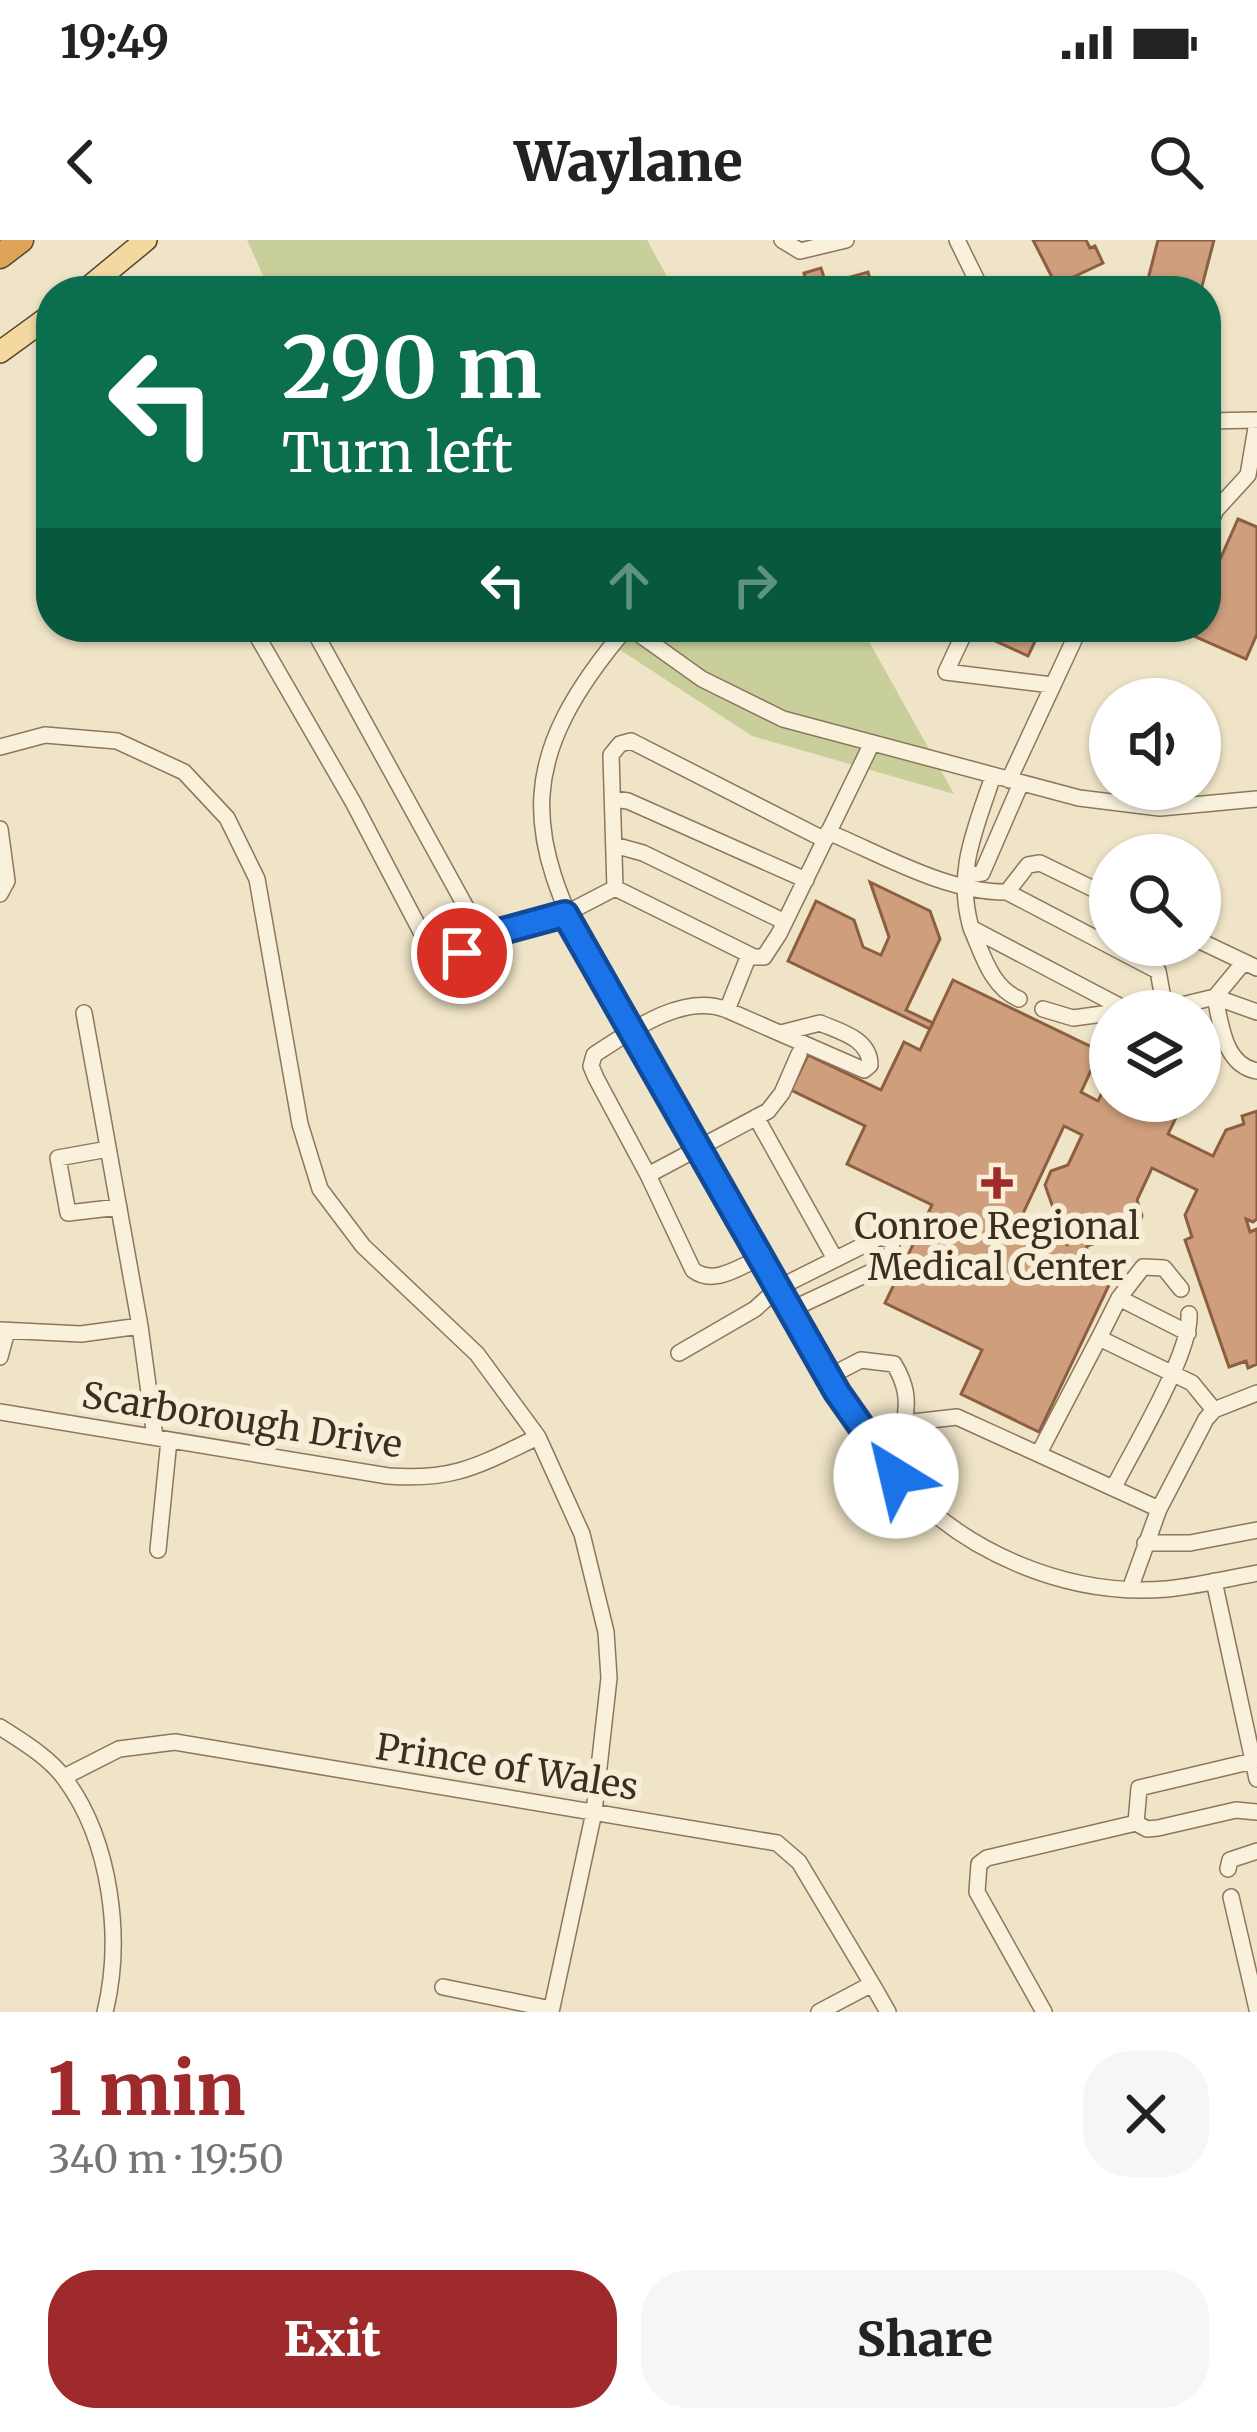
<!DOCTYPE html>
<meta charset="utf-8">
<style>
:root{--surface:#fff;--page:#f6f6f6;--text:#222;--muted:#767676;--accent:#9e2a2b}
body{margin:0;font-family:Merriweather,serif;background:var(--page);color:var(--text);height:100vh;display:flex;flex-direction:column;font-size:45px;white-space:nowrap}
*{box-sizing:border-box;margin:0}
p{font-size:39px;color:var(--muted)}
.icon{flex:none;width:66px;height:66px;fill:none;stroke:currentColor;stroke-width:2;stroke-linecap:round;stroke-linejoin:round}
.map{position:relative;height:1772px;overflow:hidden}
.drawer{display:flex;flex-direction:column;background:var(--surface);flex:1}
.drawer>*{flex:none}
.hud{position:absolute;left:36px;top:36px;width:1185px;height:366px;border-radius:48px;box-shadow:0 3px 9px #0004;background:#0b6e4f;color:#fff;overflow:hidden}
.tools{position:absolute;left:1089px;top:438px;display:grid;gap:24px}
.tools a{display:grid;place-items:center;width:132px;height:132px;border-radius:50%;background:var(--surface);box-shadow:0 3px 9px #0004;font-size:60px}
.pin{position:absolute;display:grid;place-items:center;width:102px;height:102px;color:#fff;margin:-51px;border:6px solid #fff;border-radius:50%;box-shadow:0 3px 12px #0007}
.me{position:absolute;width:132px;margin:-66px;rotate:324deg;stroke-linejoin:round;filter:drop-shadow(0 0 9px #0008)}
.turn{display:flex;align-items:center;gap:42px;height:252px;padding:0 48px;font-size:54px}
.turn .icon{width:156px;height:156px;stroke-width:2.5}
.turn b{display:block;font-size:84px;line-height:102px}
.lanes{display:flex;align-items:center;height:114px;padding:0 48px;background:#0003;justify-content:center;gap:60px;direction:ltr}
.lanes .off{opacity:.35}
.round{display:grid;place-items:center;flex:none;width:126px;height:126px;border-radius:48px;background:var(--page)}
.headline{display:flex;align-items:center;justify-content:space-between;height:204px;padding:0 48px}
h1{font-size:72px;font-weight:800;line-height:90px;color:var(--accent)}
.action{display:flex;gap:24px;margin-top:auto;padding:24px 48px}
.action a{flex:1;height:138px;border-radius:48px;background:var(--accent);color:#fff;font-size:48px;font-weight:800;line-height:138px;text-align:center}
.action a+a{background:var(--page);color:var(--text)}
.status{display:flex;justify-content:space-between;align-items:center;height:84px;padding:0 60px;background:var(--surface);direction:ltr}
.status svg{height:33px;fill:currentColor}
header{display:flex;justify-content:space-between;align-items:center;height:156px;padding:0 48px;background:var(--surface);font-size:54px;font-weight:800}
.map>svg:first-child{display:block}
.green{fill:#c9cf9b}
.building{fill:#cf9f7d;stroke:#8d5f41;stroke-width:3;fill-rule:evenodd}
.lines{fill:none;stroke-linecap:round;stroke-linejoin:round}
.minor-casing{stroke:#8d765c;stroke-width:18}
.major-casing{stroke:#5b4430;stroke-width:24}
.highway-casing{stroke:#5b4430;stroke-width:27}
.minor{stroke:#faf1dc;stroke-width:15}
.major{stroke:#f3d9a0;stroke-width:21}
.highway{stroke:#e0a458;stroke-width:24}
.route-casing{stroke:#114b97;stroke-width:30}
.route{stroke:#1a73e8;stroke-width:21}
.poi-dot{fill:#9e2a2b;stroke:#f7eed8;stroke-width:4.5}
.labels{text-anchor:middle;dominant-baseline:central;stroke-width:12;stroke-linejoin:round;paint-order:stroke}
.poi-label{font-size:36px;fill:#3d2e20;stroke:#f7eed8}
.street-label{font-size:36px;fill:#3d2e20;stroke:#f7eed8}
</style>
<div class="status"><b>19:49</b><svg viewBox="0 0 49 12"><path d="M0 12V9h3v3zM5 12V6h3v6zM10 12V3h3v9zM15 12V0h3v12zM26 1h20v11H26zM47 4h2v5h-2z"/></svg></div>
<header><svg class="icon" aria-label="back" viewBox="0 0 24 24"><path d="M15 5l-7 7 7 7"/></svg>Waylane<svg class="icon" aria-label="search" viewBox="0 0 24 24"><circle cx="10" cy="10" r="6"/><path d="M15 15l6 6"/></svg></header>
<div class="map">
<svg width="1257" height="1772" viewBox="0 0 1257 1772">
<rect width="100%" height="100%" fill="#f0e4c8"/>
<path class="green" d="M247 0H647L675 51H270Z
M585 387H861L954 554 752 496Z"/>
<path class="building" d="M1033 0H1086L1090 8 1095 6 1103 23 1056 45Z
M1158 0H1214L1201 50 1145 51Z
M821 28 826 44 868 32 873 51H802L808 49 804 33Z
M1238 279 1257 287V394L1246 419 1187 393 1190 387H1206V351Z
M995 387H1042L1028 416 989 398Z
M870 642 930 671 940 699 906 770 933 783 930 789 788 721 816 661 854 680 863 707 881 715 889 697Z
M953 740 1100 811 1081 852 1098 861 1110 837V861H1194L1182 865 1168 894 1213 916 1226 890 1244 884 1242 876 1257 871V979L1253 982 1246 979 1250 992 1257 989V1124L1248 1128 1246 1121 1229 1127 1185 1000 1192 997 1185 975 1197 950 1152 928 1137 960 1142 976 1137 988 1087 1006 1086 1031 1110 1043 1039 1192 961 1154 982 1110 885 1063 932 965 847 924 865 886 791 850 808 815 881 850 904 802 920 810ZM1064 886 1082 895 1068 925 1051 931 1045 945 1066 1004 1019 982Z"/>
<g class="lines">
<defs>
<path id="minor" d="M782 0 800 11 846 0
M957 0 982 51
M1206 181 1257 180
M1206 292 1216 270 1248 235 1257 182
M252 387 353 562 439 726 499 692 565 674 615 648 754 717H764L779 694 872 503
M312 387 484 700
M627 387C518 516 519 589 598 734 655 835 713 936 771 1036 810 1104 846 1177 897 1237 962 1313 1068 1357 1167 1349 1197 1346 1227 1339 1257 1333
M629 387 702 439 783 479 1079 558 1160 568 1257 559
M967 387 946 432 1052 445
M1141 387H1154
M0 507 45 495 117 501 184 532 227 578 257 639 300 884 320 949 363 1006 477 1114 538 1197 582 1294 606 1392 609 1438 594 1572 551 1772
M993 536C975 590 955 632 971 688L1125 769H1165L1215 757C1221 785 1224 825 1257 831
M1009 540 1080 387
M613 559 628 561 806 640
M0 589 7 641 0 654
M828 592C883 615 947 653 1007 652L1028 625 1040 623 1110 657
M614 605 643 613 785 682
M969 635 982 633 1021 543
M615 648 611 515 620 504 631 501 825 600
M1007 652 1158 731 1165 769
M971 688C983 715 991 747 1019 759
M1200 701 1257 728
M749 715 727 770C683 752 629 792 594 815L591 826 596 838 648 935 768 871 782 853 799 814
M1244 722 1215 757 1257 772
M1043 769 1073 778 1110 773
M727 770 864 830 870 825C870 799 841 792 820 783L781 793
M84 773 140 1086
M756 877 834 1017
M108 909 58 918 68 973 119 967
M648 935 693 1030C714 1046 739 1027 760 1018
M1119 1058 1188 1093
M0 1090 81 1094 140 1086 155 1197
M1099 1098 1119 1058 1143 1027 1164 1028 1181 1049
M679 1113 755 1069 778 1048 880 997 890 1000 894 1015 884 1026 790 1070
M0 1117 7 1091
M828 1137 861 1120 894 1124C906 1144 909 1160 904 1183
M0 1172 388 1236C455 1241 479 1225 538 1197
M873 1203 904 1183 957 1177 1159 1269
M1039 1213 1099 1098 1192 1143 1214 1170
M1114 1247C1133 1209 1192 1112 1189 1074
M1145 1303H1190L1257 1290
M158 1310 169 1200
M1214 1341 1257 1539
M1130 1349 1159 1269 1206 1179 1214 1170 1257 1153
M0 1487C23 1502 49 1517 65 1539 111 1601 123 1699 105 1772
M64 1537 119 1509 175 1502 777 1603 799 1622 872 1744
M1136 1583 1147 1589 1158 1588 1236 1570 1257 1572
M1228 1629 1230 1620 1257 1611
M1231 1657 1257 1769
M443 1747 551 1769
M819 1772 872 1744 888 1772
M1044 1772 977 1652 979 1624 987 1618 1136 1583 1139 1548 1257 1520"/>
<path id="major" d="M84 51 146 0
M0 112 51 75"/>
<path id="highway" d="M0 16 21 0"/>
</defs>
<use href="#minor" class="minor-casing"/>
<use href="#major" class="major-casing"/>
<use href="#highway" class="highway-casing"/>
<use href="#minor" class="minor"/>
<use href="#major" class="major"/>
<use href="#highway" class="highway"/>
</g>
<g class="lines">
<defs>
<path id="route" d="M462 713 499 692 565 674 837 1152 896 1236"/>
</defs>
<use href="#route" class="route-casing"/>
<use href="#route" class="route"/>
</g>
<path class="poi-dot" d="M991 925h12v12h12v12h-12v12h-12v-12h-12v-12h12z"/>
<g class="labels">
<g class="poi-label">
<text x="997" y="986">Conroe Regional<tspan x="997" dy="41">Medical Center</tspan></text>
</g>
<g class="street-label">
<text transform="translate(242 1180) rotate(9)">Scarborough Drive</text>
<text transform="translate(507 1527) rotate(9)">Prince of Wales</text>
</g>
</g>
</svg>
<div class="tools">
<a><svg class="icon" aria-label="sound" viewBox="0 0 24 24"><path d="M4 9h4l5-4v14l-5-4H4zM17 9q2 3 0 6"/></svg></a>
<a><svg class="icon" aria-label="search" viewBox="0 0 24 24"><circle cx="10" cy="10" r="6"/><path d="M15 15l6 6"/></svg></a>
<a><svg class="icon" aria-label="layers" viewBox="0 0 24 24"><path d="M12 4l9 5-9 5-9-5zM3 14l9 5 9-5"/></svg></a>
</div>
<div class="pin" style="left:462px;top:713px;background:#d93025"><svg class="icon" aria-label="arrive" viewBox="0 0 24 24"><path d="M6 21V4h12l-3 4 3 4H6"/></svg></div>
<svg class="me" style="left:896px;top:1236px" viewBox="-20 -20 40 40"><circle r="19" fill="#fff"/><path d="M0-13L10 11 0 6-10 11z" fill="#1a73e8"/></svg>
<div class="hud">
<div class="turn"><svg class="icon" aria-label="left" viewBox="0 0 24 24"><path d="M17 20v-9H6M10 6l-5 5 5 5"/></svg><div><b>290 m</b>Turn left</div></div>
<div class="lanes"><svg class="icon" aria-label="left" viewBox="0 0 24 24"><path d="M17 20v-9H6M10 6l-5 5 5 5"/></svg><svg class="icon off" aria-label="ahead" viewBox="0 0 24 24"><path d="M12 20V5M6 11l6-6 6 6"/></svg><svg class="icon off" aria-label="right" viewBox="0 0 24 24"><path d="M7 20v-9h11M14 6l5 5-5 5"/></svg></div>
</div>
</div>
<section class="drawer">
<div class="headline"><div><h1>1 min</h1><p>340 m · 19:50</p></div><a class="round"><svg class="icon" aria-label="close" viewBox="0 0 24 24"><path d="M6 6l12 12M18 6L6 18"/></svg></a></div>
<div class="action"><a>Exit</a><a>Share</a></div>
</section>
